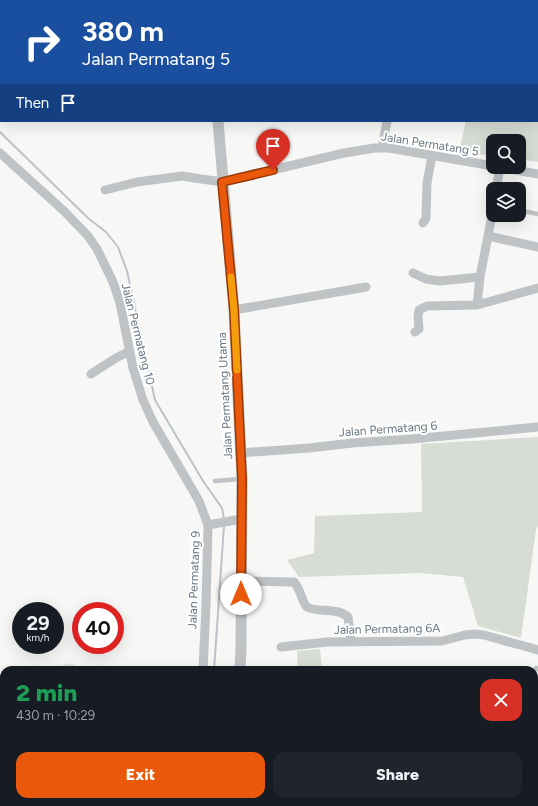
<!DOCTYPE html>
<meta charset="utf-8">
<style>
:root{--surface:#171b24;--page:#20242c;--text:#f1f3f6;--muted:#9ea1a6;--accent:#ea580c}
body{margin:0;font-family:Figtree,sans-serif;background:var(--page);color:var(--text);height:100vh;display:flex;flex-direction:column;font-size:15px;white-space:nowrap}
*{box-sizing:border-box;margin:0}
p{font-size:13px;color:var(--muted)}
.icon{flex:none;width:22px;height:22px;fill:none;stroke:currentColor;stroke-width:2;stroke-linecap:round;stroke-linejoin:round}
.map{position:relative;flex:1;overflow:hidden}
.sheet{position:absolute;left:0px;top:666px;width:538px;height:140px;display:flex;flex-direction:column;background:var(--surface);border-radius:12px 12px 0 0;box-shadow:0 4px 16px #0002}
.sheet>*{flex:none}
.banner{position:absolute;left:0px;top:0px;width:538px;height:122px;box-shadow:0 4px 16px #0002;background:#1a4fa0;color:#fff;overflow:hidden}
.buttons{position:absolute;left:486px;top:134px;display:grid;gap:8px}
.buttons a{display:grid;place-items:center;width:40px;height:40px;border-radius:8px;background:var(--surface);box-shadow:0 4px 16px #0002;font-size:20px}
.speed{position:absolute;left:12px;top:602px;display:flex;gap:8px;font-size:20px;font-weight:700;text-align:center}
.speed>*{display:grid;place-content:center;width:52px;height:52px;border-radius:50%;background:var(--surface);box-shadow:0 4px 16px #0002;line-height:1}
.speed small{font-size:10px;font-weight:400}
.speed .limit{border:6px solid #d22;background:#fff;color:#111}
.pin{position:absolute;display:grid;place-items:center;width:34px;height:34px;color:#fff;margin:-41px -17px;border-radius:50% 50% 50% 0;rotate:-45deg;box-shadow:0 0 4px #0007}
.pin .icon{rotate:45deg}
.me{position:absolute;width:44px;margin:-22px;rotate:0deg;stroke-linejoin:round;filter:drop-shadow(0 0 3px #0008)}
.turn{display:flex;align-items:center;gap:14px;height:84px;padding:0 16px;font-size:18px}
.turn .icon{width:52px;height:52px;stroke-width:2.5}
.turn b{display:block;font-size:28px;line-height:34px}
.then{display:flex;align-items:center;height:38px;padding:0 16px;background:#0003;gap:8px;font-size:15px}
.round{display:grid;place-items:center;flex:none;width:42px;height:42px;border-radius:12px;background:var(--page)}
.summary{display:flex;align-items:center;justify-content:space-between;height:68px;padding:0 16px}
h1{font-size:24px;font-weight:800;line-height:30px;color:#1e9e55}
.primary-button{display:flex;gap:8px;margin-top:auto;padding:8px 16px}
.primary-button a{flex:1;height:46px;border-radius:12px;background:var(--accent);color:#fff;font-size:16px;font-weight:800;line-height:46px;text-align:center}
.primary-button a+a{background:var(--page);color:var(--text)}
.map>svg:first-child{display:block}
.built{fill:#e5e6e5}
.green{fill:#d7dcd4}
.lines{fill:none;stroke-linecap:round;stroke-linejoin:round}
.stream{stroke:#bbc3c8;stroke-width:2}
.service{stroke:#bfc3c6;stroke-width:4.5}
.minor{stroke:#bfc3c6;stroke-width:9}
.tertiary{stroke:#bfc3c6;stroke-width:11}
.route-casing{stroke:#983908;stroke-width:10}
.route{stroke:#ea580c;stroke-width:7}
.slow{stroke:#f59e0b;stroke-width:7}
.labels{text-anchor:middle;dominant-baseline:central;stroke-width:4;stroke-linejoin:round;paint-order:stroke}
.street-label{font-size:12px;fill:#697783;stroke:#fff}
</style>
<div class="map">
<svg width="538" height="806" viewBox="0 0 538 806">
<rect width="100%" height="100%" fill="#f7f7f5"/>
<path class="built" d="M73 663 75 670H34Z
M4 688V802H108L109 806H0V691Z"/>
<path class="green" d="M493 0H538V162L519 159V141H493V156L459 152 466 121H537V1H492Z
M538 437V526L536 530 521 638 478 626 463 577 421 573 299 577 287 560 314 553 315 516 422 512 421 444Z
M320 649 322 670H298L297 651Z
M534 794 538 798V806H395L394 802H534Z"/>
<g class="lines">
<path class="stream" d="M0 132 88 218 106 232 118 247 127 271 155 400 203 481 222 508 224 519
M214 670 224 526
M222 802V806"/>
<path class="service" d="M2 0 3 1
M210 0 211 1
M318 0 323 1
M0 62H1
M519 210 538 214
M215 481 241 479
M536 668 538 669
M169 802V806"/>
<path class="minor" d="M134 0 135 1
M0 36 1 37
M382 148 387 121
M0 153 64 211 88 236 97 249 113 282 120 303 133 368 143 400 153 422 199 501 208 525 206 606 203 670
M498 167 538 174
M496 189 500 167
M105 190 137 182 182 176 222 182 344 153 375 148H389L493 166
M423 223 426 218 427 183 432 156
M488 236 538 247
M413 273 426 279 440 281 480 277
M477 305 480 277 493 210
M234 310 366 287
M415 332 419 329 418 317 419 310 427 306 477 305 538 288
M91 374 116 358 130 351
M240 453 309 448 352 443 412 439 538 427
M208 525 241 519
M241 581 294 582C301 589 302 603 307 607 317 613 337 607 348 617L351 642
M281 647 327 642 442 641 465 635 475 634 484 635 538 650
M0 678 4 682
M54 802 55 806
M347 802V806
M204 805 205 806"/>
<path class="tertiary" d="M224 1V0
M218 121 234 310 242 479 241 648 240 670
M238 802V806"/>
</g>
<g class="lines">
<defs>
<path id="route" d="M241 594 242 479 234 310 222 182 273 170"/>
</defs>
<use href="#route" class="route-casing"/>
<use href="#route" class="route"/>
<path class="slow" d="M231 277 234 310 237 370"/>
</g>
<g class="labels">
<g class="street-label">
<text transform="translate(430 144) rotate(9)">Jalan Permatang 5</text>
<text transform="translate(138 334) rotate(76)">Jalan Permatang 10</text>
<text transform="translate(225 396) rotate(-93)">Jalan Permatang Utama</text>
<text transform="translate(388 429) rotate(-4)">Jalan Permatang 6</text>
<text transform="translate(194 580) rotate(-88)">Jalan Permatang 9</text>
<text transform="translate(387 629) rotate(-1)">Jalan Permatang 6A</text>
</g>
</g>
</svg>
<div class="buttons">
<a><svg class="icon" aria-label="search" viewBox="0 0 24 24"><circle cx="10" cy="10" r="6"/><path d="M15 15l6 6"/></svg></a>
<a><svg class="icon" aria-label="layers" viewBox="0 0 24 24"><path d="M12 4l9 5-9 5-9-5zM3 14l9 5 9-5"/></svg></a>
</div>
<div class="speed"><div>29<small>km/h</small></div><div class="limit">40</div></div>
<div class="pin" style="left:273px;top:170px;background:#d93025"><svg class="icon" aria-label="arrive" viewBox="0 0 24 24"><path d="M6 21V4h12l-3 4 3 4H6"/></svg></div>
<svg class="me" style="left:241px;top:594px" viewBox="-20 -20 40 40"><circle r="19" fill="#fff"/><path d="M0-13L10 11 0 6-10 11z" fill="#ea580c"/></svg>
<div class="banner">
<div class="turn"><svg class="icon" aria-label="right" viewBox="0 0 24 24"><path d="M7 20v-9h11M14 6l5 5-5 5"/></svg><div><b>380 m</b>Jalan Permatang 5</div></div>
<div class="then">Then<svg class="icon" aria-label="arrive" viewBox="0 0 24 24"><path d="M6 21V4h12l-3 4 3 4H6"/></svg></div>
</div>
<section class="sheet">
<div class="summary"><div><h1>2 min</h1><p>430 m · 10:29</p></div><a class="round" style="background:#d93025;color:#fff"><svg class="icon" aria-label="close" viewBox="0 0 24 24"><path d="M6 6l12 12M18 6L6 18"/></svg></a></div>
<div class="primary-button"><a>Exit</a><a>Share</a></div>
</section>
</div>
